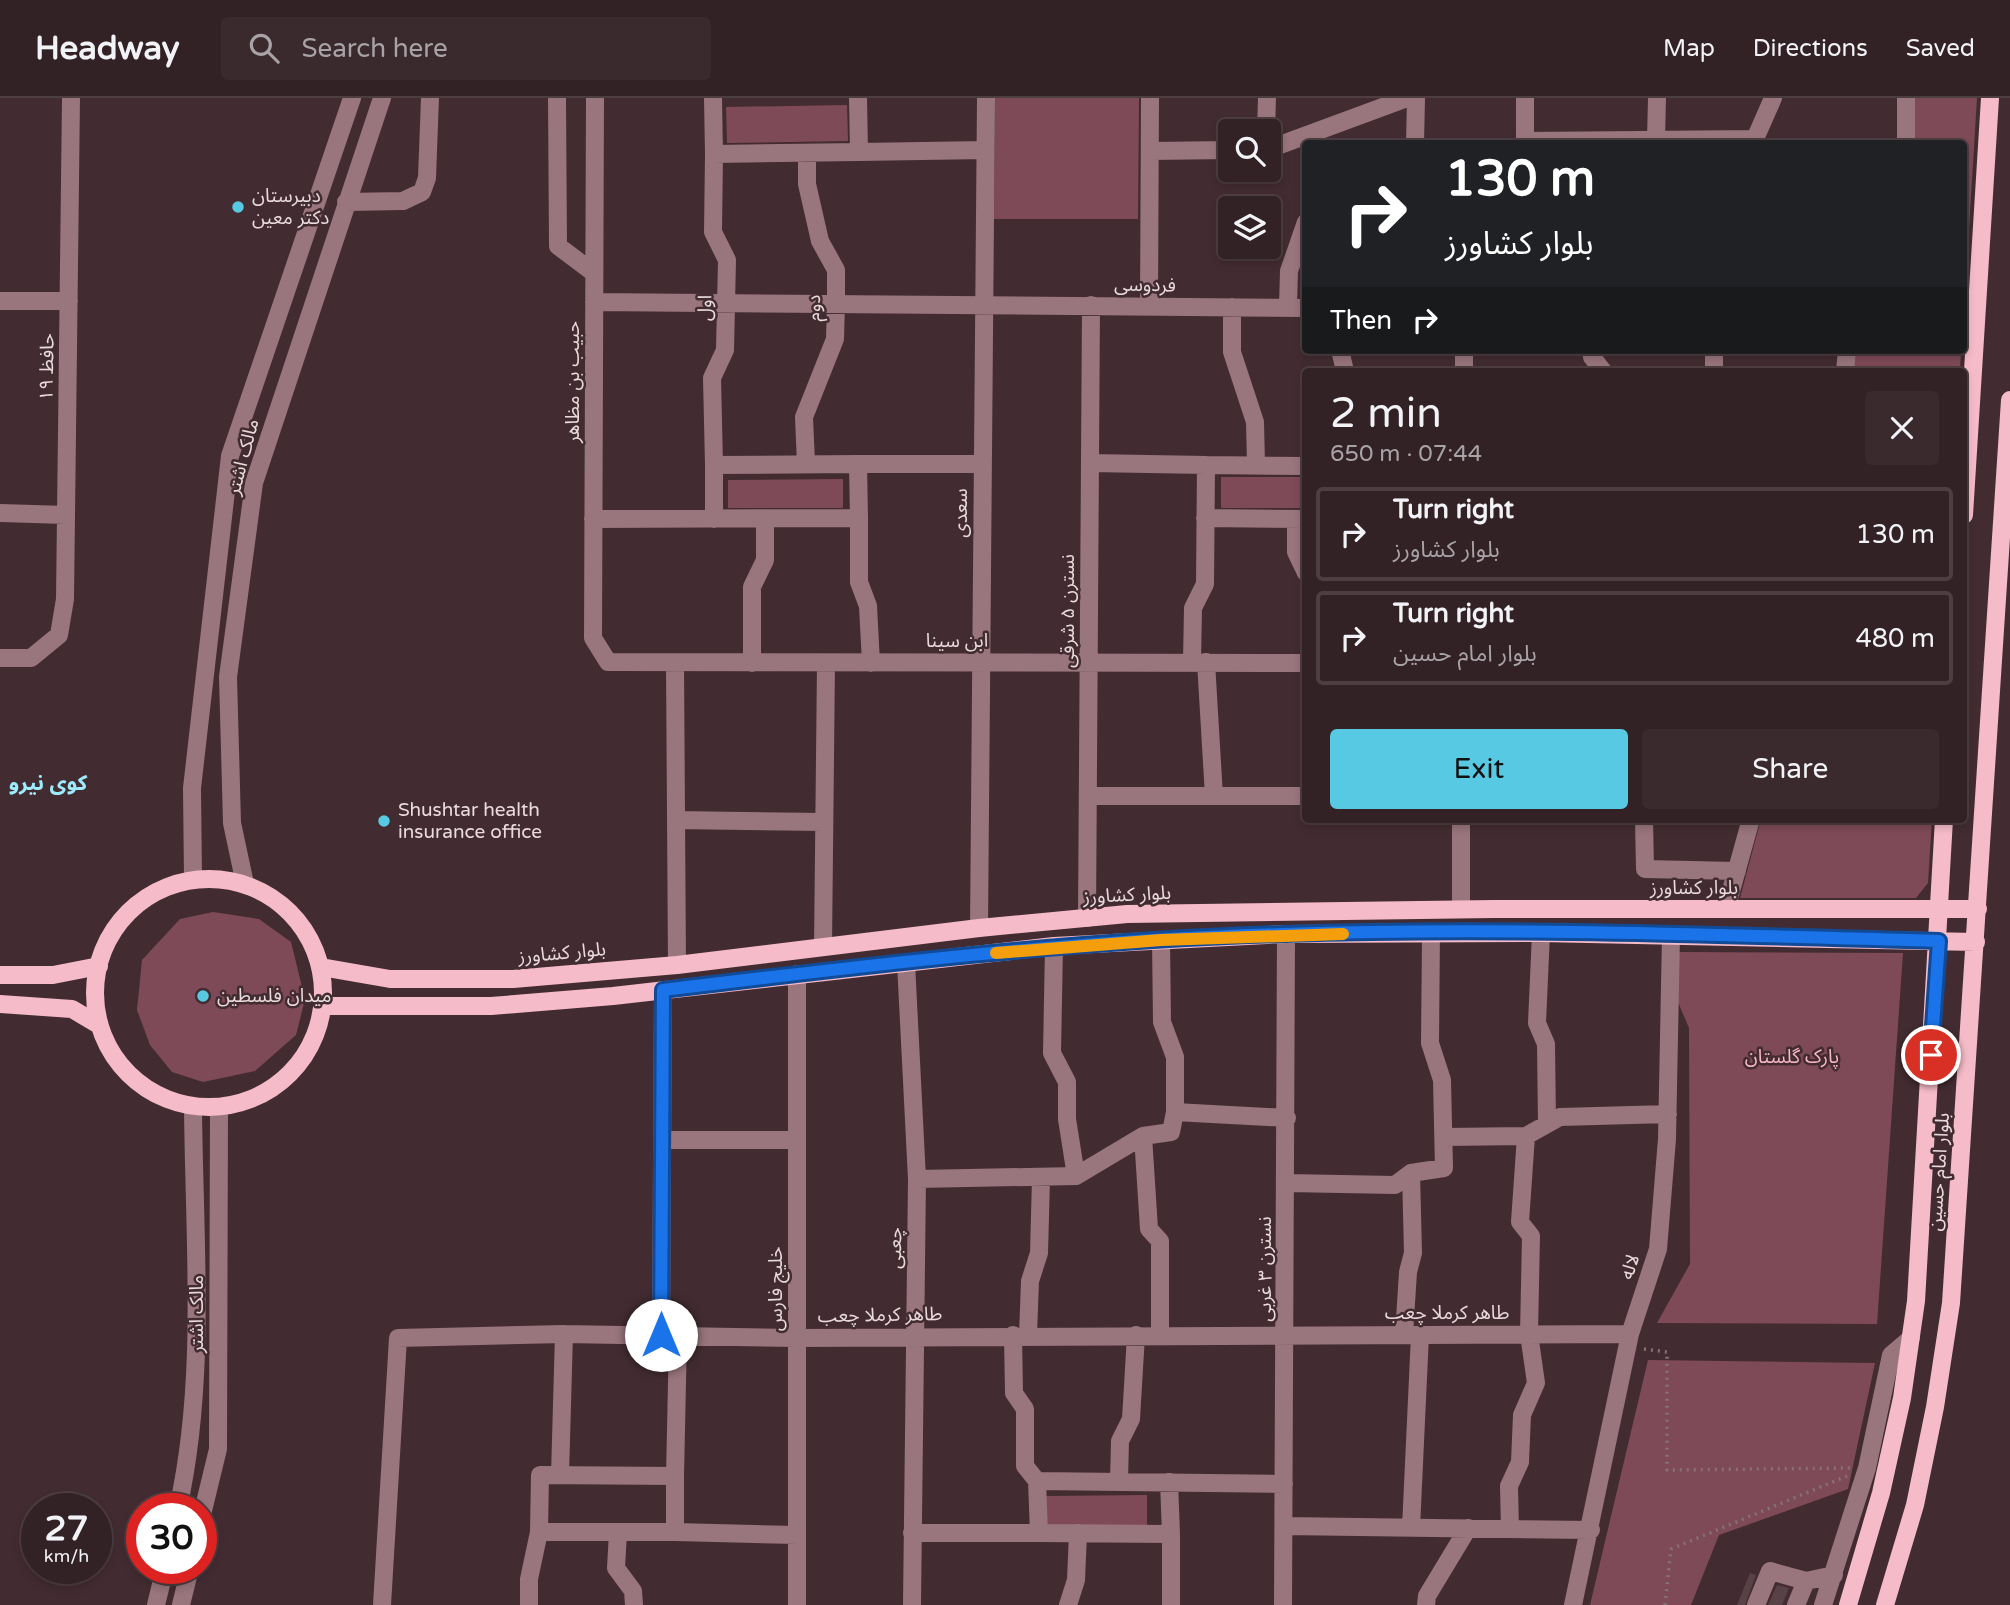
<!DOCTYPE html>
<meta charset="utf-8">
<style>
:root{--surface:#322125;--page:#3a292d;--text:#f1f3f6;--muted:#a8a3a7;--line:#4d3e42;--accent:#57c9e2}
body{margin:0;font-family:"Varela Round","Noto Sans Arabic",sans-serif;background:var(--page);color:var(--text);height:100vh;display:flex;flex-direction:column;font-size:26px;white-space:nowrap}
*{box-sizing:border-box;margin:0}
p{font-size:23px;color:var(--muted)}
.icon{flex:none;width:38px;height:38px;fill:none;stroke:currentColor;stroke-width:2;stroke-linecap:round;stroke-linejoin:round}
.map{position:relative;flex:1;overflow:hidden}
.panel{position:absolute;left:1302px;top:270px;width:665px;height:455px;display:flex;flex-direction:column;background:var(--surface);border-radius:7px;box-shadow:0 4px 10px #0003,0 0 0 2px var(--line)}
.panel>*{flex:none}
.hud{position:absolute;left:1302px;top:42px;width:665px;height:214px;border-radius:7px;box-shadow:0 4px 10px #0003,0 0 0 2px var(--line);background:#202124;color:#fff;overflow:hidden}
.fabs{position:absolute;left:1218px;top:21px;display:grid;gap:14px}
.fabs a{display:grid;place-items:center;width:63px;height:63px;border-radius:7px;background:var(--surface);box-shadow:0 4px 10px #0003,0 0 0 2px var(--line);font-size:35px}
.speed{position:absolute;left:21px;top:1395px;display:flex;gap:14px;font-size:35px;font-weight:700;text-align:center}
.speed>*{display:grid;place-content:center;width:91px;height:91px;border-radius:50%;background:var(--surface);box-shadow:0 4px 10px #0003,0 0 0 2px var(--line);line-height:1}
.speed small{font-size:18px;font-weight:400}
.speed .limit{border:10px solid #d22;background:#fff;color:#111}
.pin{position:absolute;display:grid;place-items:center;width:60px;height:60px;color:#fff;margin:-30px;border:4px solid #fff;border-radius:50%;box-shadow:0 2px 7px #0007}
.me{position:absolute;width:77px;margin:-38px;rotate:0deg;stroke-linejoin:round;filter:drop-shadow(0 0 5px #0008)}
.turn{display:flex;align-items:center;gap:24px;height:147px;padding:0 28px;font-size:32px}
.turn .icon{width:91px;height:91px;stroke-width:2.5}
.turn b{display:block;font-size:49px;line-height:60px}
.then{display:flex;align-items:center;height:66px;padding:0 28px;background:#0003;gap:14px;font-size:26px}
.round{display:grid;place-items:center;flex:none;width:74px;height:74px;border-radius:7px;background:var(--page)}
.head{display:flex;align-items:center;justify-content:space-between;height:119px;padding:0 28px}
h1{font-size:42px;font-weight:600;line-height:52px}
.primary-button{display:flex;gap:14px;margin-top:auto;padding:14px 28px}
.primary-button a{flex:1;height:80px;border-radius:7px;background:var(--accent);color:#111;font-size:28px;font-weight:600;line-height:80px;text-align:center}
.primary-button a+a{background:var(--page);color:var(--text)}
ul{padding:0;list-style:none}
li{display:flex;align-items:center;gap:21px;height:94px;margin:0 14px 10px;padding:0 14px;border:4px solid var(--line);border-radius:7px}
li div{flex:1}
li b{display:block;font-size:26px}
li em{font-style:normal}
header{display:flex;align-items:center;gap:42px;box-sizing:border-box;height:98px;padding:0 35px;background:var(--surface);border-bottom:2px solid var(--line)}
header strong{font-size:33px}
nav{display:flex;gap:38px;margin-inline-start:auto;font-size:24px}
.search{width:490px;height:63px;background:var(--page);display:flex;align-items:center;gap:18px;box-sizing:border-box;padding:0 24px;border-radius:7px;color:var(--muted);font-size:26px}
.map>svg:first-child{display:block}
.green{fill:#7f4a57}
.building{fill:#594247}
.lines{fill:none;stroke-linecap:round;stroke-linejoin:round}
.path{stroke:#847276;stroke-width:3.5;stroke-dasharray:2 5;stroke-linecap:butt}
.minor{stroke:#99757d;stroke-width:18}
.major{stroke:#f6bbc8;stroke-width:18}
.route-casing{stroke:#114b97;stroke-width:18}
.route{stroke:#1a73e8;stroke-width:12}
.slow{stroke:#f59e0b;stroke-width:12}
.poi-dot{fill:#57c9e2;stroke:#422c31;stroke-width:2.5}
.labels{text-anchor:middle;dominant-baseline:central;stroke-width:5;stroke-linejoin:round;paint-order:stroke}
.poi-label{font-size:19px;fill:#e8dadd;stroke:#422c31;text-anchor:start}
.street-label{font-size:19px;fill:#e8dadd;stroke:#422c31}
.park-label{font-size:19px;fill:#fab7c6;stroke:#422c31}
.neighbourhood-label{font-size:21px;font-weight:bold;fill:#9debfd;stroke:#422c31}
</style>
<header>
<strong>Headway</strong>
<div class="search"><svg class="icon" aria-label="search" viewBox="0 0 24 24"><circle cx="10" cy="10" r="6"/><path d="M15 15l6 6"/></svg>Search here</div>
<nav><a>Map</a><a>Directions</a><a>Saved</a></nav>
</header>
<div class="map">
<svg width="2010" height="1507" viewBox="0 0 2010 1507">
<rect width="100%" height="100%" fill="#422c31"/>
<path class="green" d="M995 0H1139L1138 121H994Z
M1912 0H1977L1964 213V46H1912Z
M847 7 848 43 727 45 726 9Z
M1853 252H1961L1960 273H1852Z
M1221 379H1305V410H1221Z
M843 381V410H728V382Z
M1761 721H1932L1928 785 1916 800H1740Z
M213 814 259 821 291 844 305 901 296 937 255 973 203 984 172 974 150 947 137 912 142 862 180 821Z
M1676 854 1903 855 1877 1226 1657 1225 1690 1166 1689 930 1675 897Z
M1648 1262 1875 1265 1848 1391 1719 1437 1691 1507H1590Z
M1147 1397V1427L1047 1428 1046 1398Z"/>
<path class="building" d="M1750 1475 1756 1477 1745 1507H1737Z
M1777 1487 1789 1490 1782 1507H1768Z"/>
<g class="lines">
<path class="path" d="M1644 1251 1667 1254V1372L1850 1370
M1665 1507 1671 1451 1847 1378"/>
<path class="minor" d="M557 0 558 148 594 175
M595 0 593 540 608 564 1306 565
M713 0 714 56 859 54 858 0
M1525 0V46
M1266 33 1267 0
M1656 42 1657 0
M1525 43 1755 41 1773 0
M1415 46 1416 0
M1906 46V0
M1269 51 1407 0
M1150 53 1230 52
M859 54 985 52
M714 56 713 134 727 162 725 252 712 280 714 367
M346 104 403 103 422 94 427 80 430 0
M0 203H69
M594 204 1306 210
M1149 208 1150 0
M1232 209V254L1255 324 1256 367
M1288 209 1289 173 1306 124
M1340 252 1345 273
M1591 252 1592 259 1603 273
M1464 273V252
M1714 273V252
M1845 273 1847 252
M1090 365 1206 367
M806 366 804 319 835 241 836 205V172L820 143 807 86V55
M858 366H982
M0 415 66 417
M859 420V484L868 508 871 565
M1205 420 1306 421
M593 421 859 420 858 366 714 367V421
M1296 421V454L1306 475
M0 560H31L59 537 65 501 71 0
M1192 564 1193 510 1205 486 1206 367 1306 368
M1206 564 1214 698
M675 565 677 867
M752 565V489L765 462V421
M1088 698H1306
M1644 721 1645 771 1737 773
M676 722 824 724
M193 781 192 690 230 358 352 0
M245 786 232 725 228 579 254 385 382 0
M1461 811V721
M1726 811 1751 721
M1087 820 1091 207
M979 830 986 0
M1541 835 1537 925 1546 946 1547 1026
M1161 842 1162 924 1175 959V1014
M1054 848 1052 955 1067 984V1021L1076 1078
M823 849 826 565
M906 865 917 1081 912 1507
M1143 1038 1149 1131 1160 1143V1237
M1445 1039 1526 1038 1560 1019 1668 1016
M662 1042H797
M917 1081 1076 1078 1143 1038 1171 1034 1175 1014 1287 1020
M1287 1085 1395 1087 1411 1075 1444 1070 1442 982 1430 945 1431 836
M661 1237 663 892
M1013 1237 1014 1295 1025 1311V1368L1037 1383
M1028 1237 1030 1183 1039 1155 1041 1081
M1404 1237 1408 1174 1413 1155 1411 1075
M560 1377 564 1236
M675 1378 678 1238
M1119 1383 1120 1343 1131 1321 1136 1237
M178 1410C207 1280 194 1141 193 1009
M201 1421 218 1351 219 1010
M1284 1428 1591 1432
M1411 1430 1420 1237
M1510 1431 1509 1388 1520 1364 1522 1317 1536 1285 1529 1236 1531 1138 1520 1124 1526 1038
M618 1434 616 1470 633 1493 634 1507
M675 1434 797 1437
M912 1435H1039L1037 1383 1284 1386
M1039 1435 1171 1436 1169 1384
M1171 1436V1507
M156 1507 165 1470
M181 1507 190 1470
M382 1507 398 1240 564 1236 797 1240 1630 1236
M529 1507V1481L539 1434 540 1377 675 1378V1434H539
M797 1507V876
M1068 1507 1076 1482 1078 1435
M1283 1507 1286 836
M1426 1507 1427 1498 1468 1430
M1573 1507 1630 1236 1658 1151 1667 1041 1671 837
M1756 1507 1770 1473 1806 1483 1834 1477
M1796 1507 1806 1483
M1823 1507 1867 1370 1891 1257 1911 1240"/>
<path class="major" d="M1964 417 1990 0
M95 895a114 114 0 1 1 228 0a114 114 0 1 1-228 0Z
M321 869 390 881H513L677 867 979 830 1127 816 1494 811H1978
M0 877H53L99 868
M0 906 72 911 99 927
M323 908H491L613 898 1054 848 1286 836 1541 835 1976 844
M1848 1507 1881 1395 1902 1300 1916 1203 1944 721
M1885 1507 1915 1407 1935 1309 1951 1205 2010 302"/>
</g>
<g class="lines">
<defs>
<path id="route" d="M661 1237 663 892C869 867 1076 842 1284 836 1502 829 1721 837 1939 843L1931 957"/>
</defs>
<use href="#route" class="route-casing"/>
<use href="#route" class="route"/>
<path class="slow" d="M996 855 1161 842 1343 836"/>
</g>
<g class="poi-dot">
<circle cx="238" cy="109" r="7"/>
<circle cx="384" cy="723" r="7"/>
<circle cx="203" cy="898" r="7"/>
</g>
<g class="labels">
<g class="poi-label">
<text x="252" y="98">دبیرستان<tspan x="252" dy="22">دکتر معین</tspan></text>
<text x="398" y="712">Shushtar health<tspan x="398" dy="22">insurance office</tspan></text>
<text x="217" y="898">میدان فلسطین</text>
</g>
<g class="street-label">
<text transform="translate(1145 187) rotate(1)">فردوسی</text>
<text transform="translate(705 210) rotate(-89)">اول</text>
<text transform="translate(814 210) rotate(-89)">دوم</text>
<text transform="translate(47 269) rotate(-89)">حافظ ۱۹</text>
<text transform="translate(573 284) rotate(-90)">حبیب بن مظاهر</text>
<text transform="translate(243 359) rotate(-75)">مالک اشتر</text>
<text transform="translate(961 415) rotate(-90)">سعدی</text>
<text transform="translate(1068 513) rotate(-90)">نسترن ۵ شرقی</text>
<text x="957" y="543">ابن سینا</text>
<text x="1694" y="790">بلوار کشاورز</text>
<text transform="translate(1127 797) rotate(-3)">بلوار کشاورز</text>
<text transform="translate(562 855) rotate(-5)">بلوار کشاورز</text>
<text transform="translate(1939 1074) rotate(-86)">بلوار امام حسین</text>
<text transform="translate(895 1150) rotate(-89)">چعبی</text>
<text transform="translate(1630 1169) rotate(-72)">لاله</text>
<text transform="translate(1265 1171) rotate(-90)">نسترن ۳ غربی</text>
<text transform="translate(776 1191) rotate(-90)">خلیج فارس</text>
<text x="1447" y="1215">طاهر کرملا چعب</text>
<text transform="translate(197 1216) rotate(-90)">مالک اشتر</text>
<text transform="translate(880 1217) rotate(-1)">طاهر کرملا چعب</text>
</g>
<g class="park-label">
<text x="1792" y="959">پارک گلستان</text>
</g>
<g class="neighbourhood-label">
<text x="48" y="685">کوی نیرو</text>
</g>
</g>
</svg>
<div class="fabs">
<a><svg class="icon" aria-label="search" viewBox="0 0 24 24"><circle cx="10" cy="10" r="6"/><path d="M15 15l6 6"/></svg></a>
<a><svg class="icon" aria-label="layers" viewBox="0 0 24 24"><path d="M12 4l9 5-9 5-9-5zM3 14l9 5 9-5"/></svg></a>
</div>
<div class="speed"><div>27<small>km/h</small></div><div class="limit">30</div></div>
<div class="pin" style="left:1931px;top:957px;background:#d93025"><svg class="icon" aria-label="arrive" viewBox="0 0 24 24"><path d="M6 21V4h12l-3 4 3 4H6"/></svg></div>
<svg class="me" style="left:661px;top:1237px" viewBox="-20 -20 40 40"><circle r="19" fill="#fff"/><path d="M0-13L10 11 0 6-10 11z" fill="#1a73e8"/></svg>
<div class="hud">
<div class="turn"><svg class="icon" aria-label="right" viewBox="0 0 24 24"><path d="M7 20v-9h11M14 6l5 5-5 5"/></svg><div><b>130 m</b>بلوار کشاورز</div></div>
<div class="then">Then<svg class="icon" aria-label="right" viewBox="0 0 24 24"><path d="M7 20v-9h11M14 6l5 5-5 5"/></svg></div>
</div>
<section class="panel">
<div class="head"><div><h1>2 min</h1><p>650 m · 07:44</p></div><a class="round"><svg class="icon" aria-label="close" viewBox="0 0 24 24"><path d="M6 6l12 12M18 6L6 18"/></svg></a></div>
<ul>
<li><svg class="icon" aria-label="right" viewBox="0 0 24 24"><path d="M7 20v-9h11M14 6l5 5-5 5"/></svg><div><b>Turn right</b><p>بلوار کشاورز</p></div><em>130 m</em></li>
<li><svg class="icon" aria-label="right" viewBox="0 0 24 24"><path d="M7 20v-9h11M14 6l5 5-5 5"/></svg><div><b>Turn right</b><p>بلوار امام حسین</p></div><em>480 m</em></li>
</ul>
<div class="primary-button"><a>Exit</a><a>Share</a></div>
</section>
</div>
